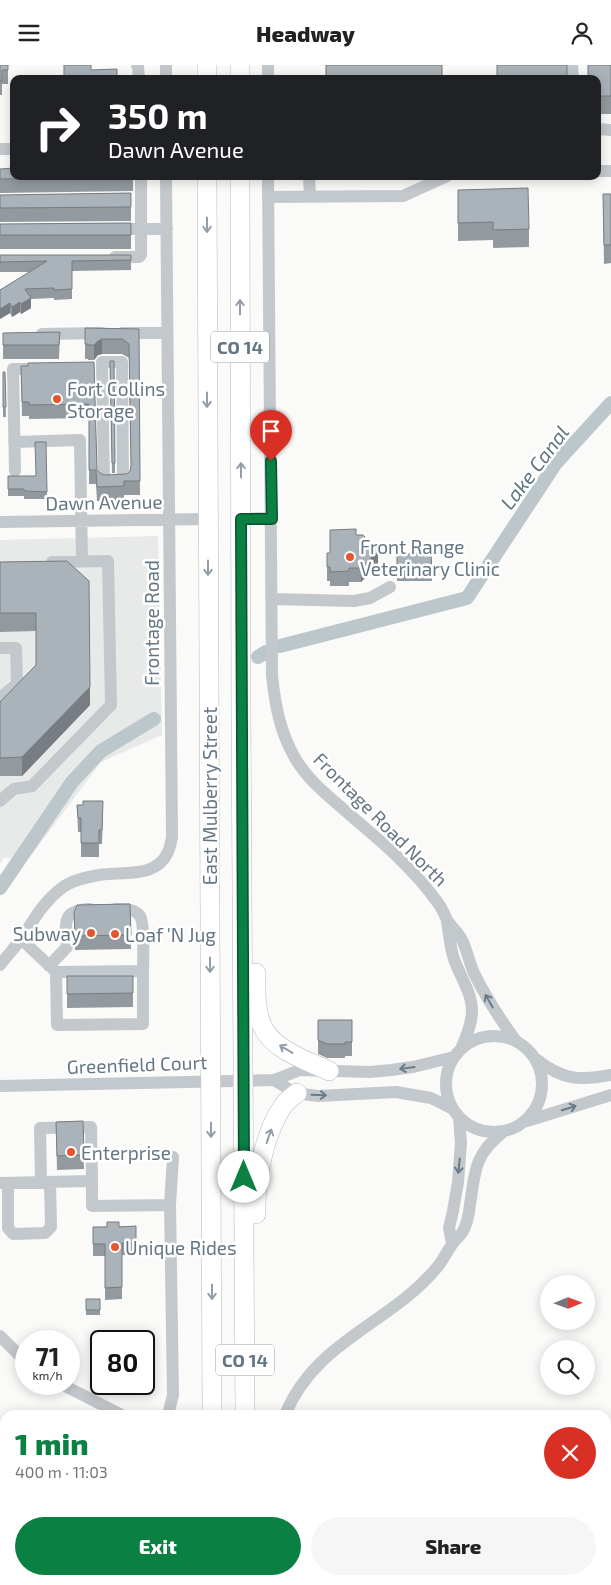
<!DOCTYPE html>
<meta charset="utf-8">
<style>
:root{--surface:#fff;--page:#f6f6f6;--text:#222;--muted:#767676;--accent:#0b8043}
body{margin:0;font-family:"Exo 2",sans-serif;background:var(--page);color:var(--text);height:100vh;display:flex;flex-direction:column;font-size:19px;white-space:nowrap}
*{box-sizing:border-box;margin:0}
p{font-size:16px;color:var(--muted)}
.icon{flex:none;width:28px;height:28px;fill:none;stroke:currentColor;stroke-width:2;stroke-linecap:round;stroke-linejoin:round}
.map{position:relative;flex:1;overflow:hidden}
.sheet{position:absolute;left:0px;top:1345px;width:611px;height:175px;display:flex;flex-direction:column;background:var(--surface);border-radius:15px 15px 0 0;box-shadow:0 2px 12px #0003}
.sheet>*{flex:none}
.top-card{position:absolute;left:10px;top:10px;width:591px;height:105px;border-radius:10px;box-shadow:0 2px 12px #0003;background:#202124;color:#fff;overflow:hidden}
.needle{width:32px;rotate:89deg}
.fabs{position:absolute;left:540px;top:1210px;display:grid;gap:10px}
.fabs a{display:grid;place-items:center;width:55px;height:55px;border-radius:50%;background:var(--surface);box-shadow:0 2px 12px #0003;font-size:25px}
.speed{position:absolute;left:15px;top:1265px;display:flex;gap:10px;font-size:25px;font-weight:700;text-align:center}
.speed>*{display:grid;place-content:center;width:65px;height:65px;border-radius:50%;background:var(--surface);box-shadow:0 2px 12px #0003;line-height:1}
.speed small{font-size:12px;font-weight:400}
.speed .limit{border:2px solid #111;border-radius:8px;background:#fff;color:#111}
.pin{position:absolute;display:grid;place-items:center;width:42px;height:42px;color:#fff;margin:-51px -21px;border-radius:50% 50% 50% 0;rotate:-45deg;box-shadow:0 0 5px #0007}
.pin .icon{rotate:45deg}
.me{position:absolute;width:55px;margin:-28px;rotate:0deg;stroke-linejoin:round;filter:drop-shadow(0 0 4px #0008)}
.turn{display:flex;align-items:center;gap:18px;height:105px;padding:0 15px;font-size:22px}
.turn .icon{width:65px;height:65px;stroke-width:2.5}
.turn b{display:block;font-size:35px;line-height:42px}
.round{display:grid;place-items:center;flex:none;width:52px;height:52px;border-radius:26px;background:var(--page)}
.overview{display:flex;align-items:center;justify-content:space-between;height:85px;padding:0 15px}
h1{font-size:30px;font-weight:800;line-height:38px;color:var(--accent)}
.cta{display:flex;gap:10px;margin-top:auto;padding:10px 15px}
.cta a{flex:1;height:58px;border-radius:30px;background:var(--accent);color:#fff;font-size:20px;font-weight:800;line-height:58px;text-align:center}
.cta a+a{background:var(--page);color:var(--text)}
header{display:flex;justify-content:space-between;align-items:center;height:65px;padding:0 15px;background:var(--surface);font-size:22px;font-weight:800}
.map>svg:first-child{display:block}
.built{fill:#e8e9e9}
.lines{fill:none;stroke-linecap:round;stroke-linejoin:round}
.canal{stroke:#bbc7cb;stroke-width:14}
.highway-casing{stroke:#b4b9bd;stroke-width:20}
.minor{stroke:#c3c8cc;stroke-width:12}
.highway{stroke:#fff;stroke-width:19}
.wall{fill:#929a9f}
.shaded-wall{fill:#777d82}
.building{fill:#aab3b9;stroke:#777d82}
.oneway{stroke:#939fa8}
.oneway2{stroke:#6a7a87}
.route-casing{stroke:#07532c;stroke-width:12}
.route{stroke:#0b8043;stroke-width:9}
.poi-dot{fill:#e4572e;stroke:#fff;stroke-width:2}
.labels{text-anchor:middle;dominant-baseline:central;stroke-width:5;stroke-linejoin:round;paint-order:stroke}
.shield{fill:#fff;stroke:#939fa8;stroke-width:1}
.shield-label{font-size:18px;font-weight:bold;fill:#657683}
.poi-label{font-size:19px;fill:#657683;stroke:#fff;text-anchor:start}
.street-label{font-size:19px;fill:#657683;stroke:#fff}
.water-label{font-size:20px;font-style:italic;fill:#60757c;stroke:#fff}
</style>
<header><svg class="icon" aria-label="menu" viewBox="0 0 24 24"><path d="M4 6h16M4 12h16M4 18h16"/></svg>Headway<svg class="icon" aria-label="person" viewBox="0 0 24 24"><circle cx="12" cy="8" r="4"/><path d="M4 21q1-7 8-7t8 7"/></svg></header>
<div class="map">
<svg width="611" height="1520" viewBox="0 0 611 1520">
<rect width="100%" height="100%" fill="#fafaf8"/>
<path class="built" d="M158 471 162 670 101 697 30 792 4 793 0 799V475Z
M0 1443H5V1515H182V1520H0Z"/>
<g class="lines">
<path class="canal" d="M280 581 467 533 556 398 611 338
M258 592 266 587
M0 823 72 717 101 686 154 654"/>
<defs>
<path id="highway" d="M207 0V14
M240 0V14
M207 111 212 1350
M240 111 241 649 245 1350
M256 908C256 925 255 942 261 958 270 984 306 995 329 1006
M256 1149C255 1117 264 1068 283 1041 286 1036 292 1032 297 1028
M213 1515V1520
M245 1515V1520"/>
</defs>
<use href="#highway" class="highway-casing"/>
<path class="minor" d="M137 0 138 2 139 14
M166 0V14
M268 0V14
M572 0 573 14
M598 64 611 65
M0 84H14
M598 106H611
M268 111 272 610C275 640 280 667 295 693 309 717 330 732 350 750 382 777 414 804 438 838 442 843 444 849 447 855 451 861 457 867 461 873 467 884 469 897 474 908 486 933 500 954 516 976
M309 111 310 131
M268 132 403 131 447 111
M114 164H167
M115 192H139L141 190V111
M122 268H167
M42 269 102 268
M102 297H122L123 416H104Z
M14 377 80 375 82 496
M15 406 13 304H37
M241 454 272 453
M0 457 208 454
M271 534 354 536 370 533 390 522
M0 583H16L17 619 0 633
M0 736 14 724 32 721 111 640 108 496 52 497
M115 844C123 844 134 843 140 851 145 859 143 895 143 906
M447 856C449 869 450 882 454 894 460 911 472 928 472 946 472 959 466 972 461 984
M21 874 56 907 143 906V959L57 960 56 907
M0 900C7 891 15 882 22 873 35 853 43 837 63 822 73 815 87 812 99 810 123 806 156 814 168 787 170 783 171 777 172 772L166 111
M49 901 67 882C66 859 60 845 90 844
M446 1019a48 48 0 1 1 96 0a48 48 0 1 1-96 0Z
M536 994C562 1015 580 1016 611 1010
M274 1015 295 1028 318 1031 396 1027 431 1033 453 1044
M0 1021 274 1015 300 1005 370 1007 391 1005 413 1002 454 992
M527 1056 611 1030
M41 1117 40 1063 91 1062 92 1116
M0 1118 92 1116V1141L170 1140
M8 1118V1163L13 1169 45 1168 51 1162 50 1117
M452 1178 449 1163 453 1146 458 1117 461 1078 459 1053
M0 1271 26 1297
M61 1319 122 1350
M168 1350 173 1330 170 1140 173 1092
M285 1350C316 1274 392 1259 439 1200 444 1193 448 1185 453 1178 456 1174 461 1170 463 1166 467 1159 469 1149 470 1140 475 1106 474 1090 503 1067
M276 1515V1520
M126 1520V1515
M172 1520V1515"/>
<use href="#highway" class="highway"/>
</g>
<path class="wall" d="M0 0H8V19H2V30H0Z
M611 0V49H598V14Z
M0 104 133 111V126L0 128Z
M458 125 529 164V182L493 183V175L458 176Z
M131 128V156L0 157V130Z
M603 129H611V198L604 199Z
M131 158V184H0V159Z
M0 190H131V205L72 206V234L54 235V233L31 234V243L21 249 20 247 12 252 10 248 0 254V225L30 207H0Z
M85 263 139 264 140 430H124V436H97L96 419H89V353L29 354V351H22L21 301 94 297 97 405 100 408 104 410 127 409 130 406 131 402 129 293 122 289H102L98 290 94 295H88V294H85Z
M60 267 59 294H3V268Z
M110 296H114L115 408H112Z
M3 307H5L6 352H3Z
M8 411 47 427V434H24V431H8Z
M356 470 378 500 361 517H349V521H330V516H327V488H330Z
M397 489H431L432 516H397Z
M67 496 90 640 22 711H0V637L36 600V566L0 567V497Z
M77 740 103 750 102 779H99V792H81V767H78Z
M130 839 131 884 75 885 74 847Z
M67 911H133V942L67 943Z
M318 955H352V991H345V993H327L318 989Z
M83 1056 84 1104 57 1105 56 1057Z
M136 1161V1190H122V1234L105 1235V1191H93V1162Z
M86 1234H100V1250H86Z"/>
<path class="shaded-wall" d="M31 233V243L21 249V239Z
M20 237V247L12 252V242Z
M10 238V248L0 254V244Z
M102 274V289L98 290 94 295V280L98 276Z
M378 486V500L361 517V503Z
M90 622V640L22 711V692Z"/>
<path class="building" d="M0 0H8V5H2V16H0Z
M64 0H91V5L117 4V14H64Z
M326 0H442V14H326Z
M497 0H567V14H497Z
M588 0H611V31H598V14H588Z
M14 103V111H133V112L0 114V104Z
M528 123 529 164 493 165V157L458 158V125Z
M131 128V142L0 143V130Z
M603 129H611V180H604Z
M131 158V170H0V159Z
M0 190H131V195L72 196V224L54 225V223L25 224 31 233 21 239 20 237 12 242 10 238 0 244V225L47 196 0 197Z
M85 263 139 264 140 416H124V421L97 422 96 405H89V339L29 340V337H22L21 301H28V298L94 297 97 405 100 408 104 410 127 409 130 406 131 401 129 279 122 274H102L98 276 94 280H88V279H85Z
M60 267 59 280H3V268Z
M110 296H114L115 398H112Z
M3 307H5L6 342H3Z
M35 377H46L47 427 24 426V424H8V411H36Z
M356 464V470H363L378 486 361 503H349V506L330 507V502H327V488H330V465Z
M397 489H431L432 506H397Z
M67 496 89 516 90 622 22 692 0 693V637L36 600V548H0V497Z
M83 736H103L102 765H99V778H81V753H78L77 740H83Z
M130 839 131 870 75 871 74 847 77 840Z
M67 911H133V928L67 929Z
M318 955H352V977H345V979H327L318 975Z
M83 1056 84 1090 57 1091 56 1057Z
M107 1157H119V1162L136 1161V1178H122V1222L105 1223V1179H93V1162H107Z
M86 1234H100V1245H86Z
M0 1505H5V1515H31V1520H1Z
M65 1515H113V1520H65Z"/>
<defs><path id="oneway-shaft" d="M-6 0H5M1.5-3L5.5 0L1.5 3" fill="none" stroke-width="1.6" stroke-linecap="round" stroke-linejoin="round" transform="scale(1.25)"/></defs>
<g class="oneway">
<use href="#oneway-shaft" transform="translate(207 160) rotate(90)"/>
<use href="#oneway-shaft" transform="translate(240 242) rotate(-90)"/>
<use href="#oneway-shaft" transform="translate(207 335) rotate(90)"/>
<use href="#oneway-shaft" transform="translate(241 405) rotate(-90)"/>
<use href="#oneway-shaft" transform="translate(208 503) rotate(90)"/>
<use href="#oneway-shaft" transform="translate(210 900) rotate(90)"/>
<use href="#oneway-shaft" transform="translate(286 984) rotate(-149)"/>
<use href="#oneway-shaft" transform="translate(211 1065) rotate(90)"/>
<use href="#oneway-shaft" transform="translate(269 1071) rotate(-71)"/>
<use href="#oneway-shaft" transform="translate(212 1227) rotate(90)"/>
</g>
<g class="oneway2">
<use href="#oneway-shaft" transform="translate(489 936) rotate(-120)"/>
<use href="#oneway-shaft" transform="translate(407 1003) rotate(172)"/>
<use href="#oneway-shaft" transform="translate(319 1030) rotate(2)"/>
<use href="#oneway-shaft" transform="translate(569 1043) rotate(-17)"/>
<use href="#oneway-shaft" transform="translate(459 1101) rotate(96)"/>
</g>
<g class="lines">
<defs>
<path id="route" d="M244 1112 241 454H272L271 396"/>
</defs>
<use href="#route" class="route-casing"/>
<use href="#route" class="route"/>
</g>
<g class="poi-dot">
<circle cx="57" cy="334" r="5"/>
<circle cx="350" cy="492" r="5"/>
<circle cx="91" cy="868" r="5"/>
<circle cx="115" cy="869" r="5"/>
<circle cx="71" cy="1087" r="5"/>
<circle cx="115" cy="1182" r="5"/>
</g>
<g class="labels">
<g class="shield">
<rect x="211" y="266.5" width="58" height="31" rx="4"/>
<rect x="216" y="1279.5" width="58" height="31" rx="4"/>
</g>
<g class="shield-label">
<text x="240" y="282">CO 14</text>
<text x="245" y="1295">CO 14</text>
</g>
<g class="poi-label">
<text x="67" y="323">Fort Collins<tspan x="67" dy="22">Storage</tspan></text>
<text x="360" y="481">Front Range<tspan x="360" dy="22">Veterinary Clinic</tspan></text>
<text x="81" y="868" text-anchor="end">Subway</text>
<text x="125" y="869">Loaf 'N Jug</text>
<text x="81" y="1087">Enterprise</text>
<text x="125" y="1182">Unique Rides</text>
</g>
<g class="street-label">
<text transform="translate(104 437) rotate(-1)">Dawn Avenue</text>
<text transform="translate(151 558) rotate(-90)">Frontage Road</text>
<text transform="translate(209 731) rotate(-90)">East Mulberry Street</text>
<text transform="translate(381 754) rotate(45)">Frontage Road North</text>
<text transform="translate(137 999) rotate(-2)">Greenfield Court</text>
</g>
<g class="water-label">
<text transform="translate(534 402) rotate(-53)">Lake Canal</text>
</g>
</g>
</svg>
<div class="fabs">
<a><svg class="needle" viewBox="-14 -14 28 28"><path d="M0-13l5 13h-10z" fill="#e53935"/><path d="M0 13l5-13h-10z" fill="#767676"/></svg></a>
<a><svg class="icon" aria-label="search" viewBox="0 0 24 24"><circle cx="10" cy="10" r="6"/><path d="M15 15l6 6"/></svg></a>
</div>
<div class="speed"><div>71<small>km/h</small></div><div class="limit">80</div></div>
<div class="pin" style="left:271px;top:396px;background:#d93025"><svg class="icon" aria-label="arrive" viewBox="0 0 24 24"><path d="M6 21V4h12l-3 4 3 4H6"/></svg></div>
<svg class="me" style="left:244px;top:1112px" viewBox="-20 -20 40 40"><circle r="19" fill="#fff"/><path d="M0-13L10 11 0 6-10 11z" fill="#0b8043"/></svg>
<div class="top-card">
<div class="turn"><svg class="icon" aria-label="right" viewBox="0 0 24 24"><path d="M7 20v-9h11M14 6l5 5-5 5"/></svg><div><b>350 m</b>Dawn Avenue</div></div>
</div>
<section class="sheet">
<div class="overview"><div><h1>1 min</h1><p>400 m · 11:03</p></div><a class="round" style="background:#d93025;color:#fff"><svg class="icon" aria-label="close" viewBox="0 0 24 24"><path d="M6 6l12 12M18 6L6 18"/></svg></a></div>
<div class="cta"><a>Exit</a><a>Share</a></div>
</section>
</div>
